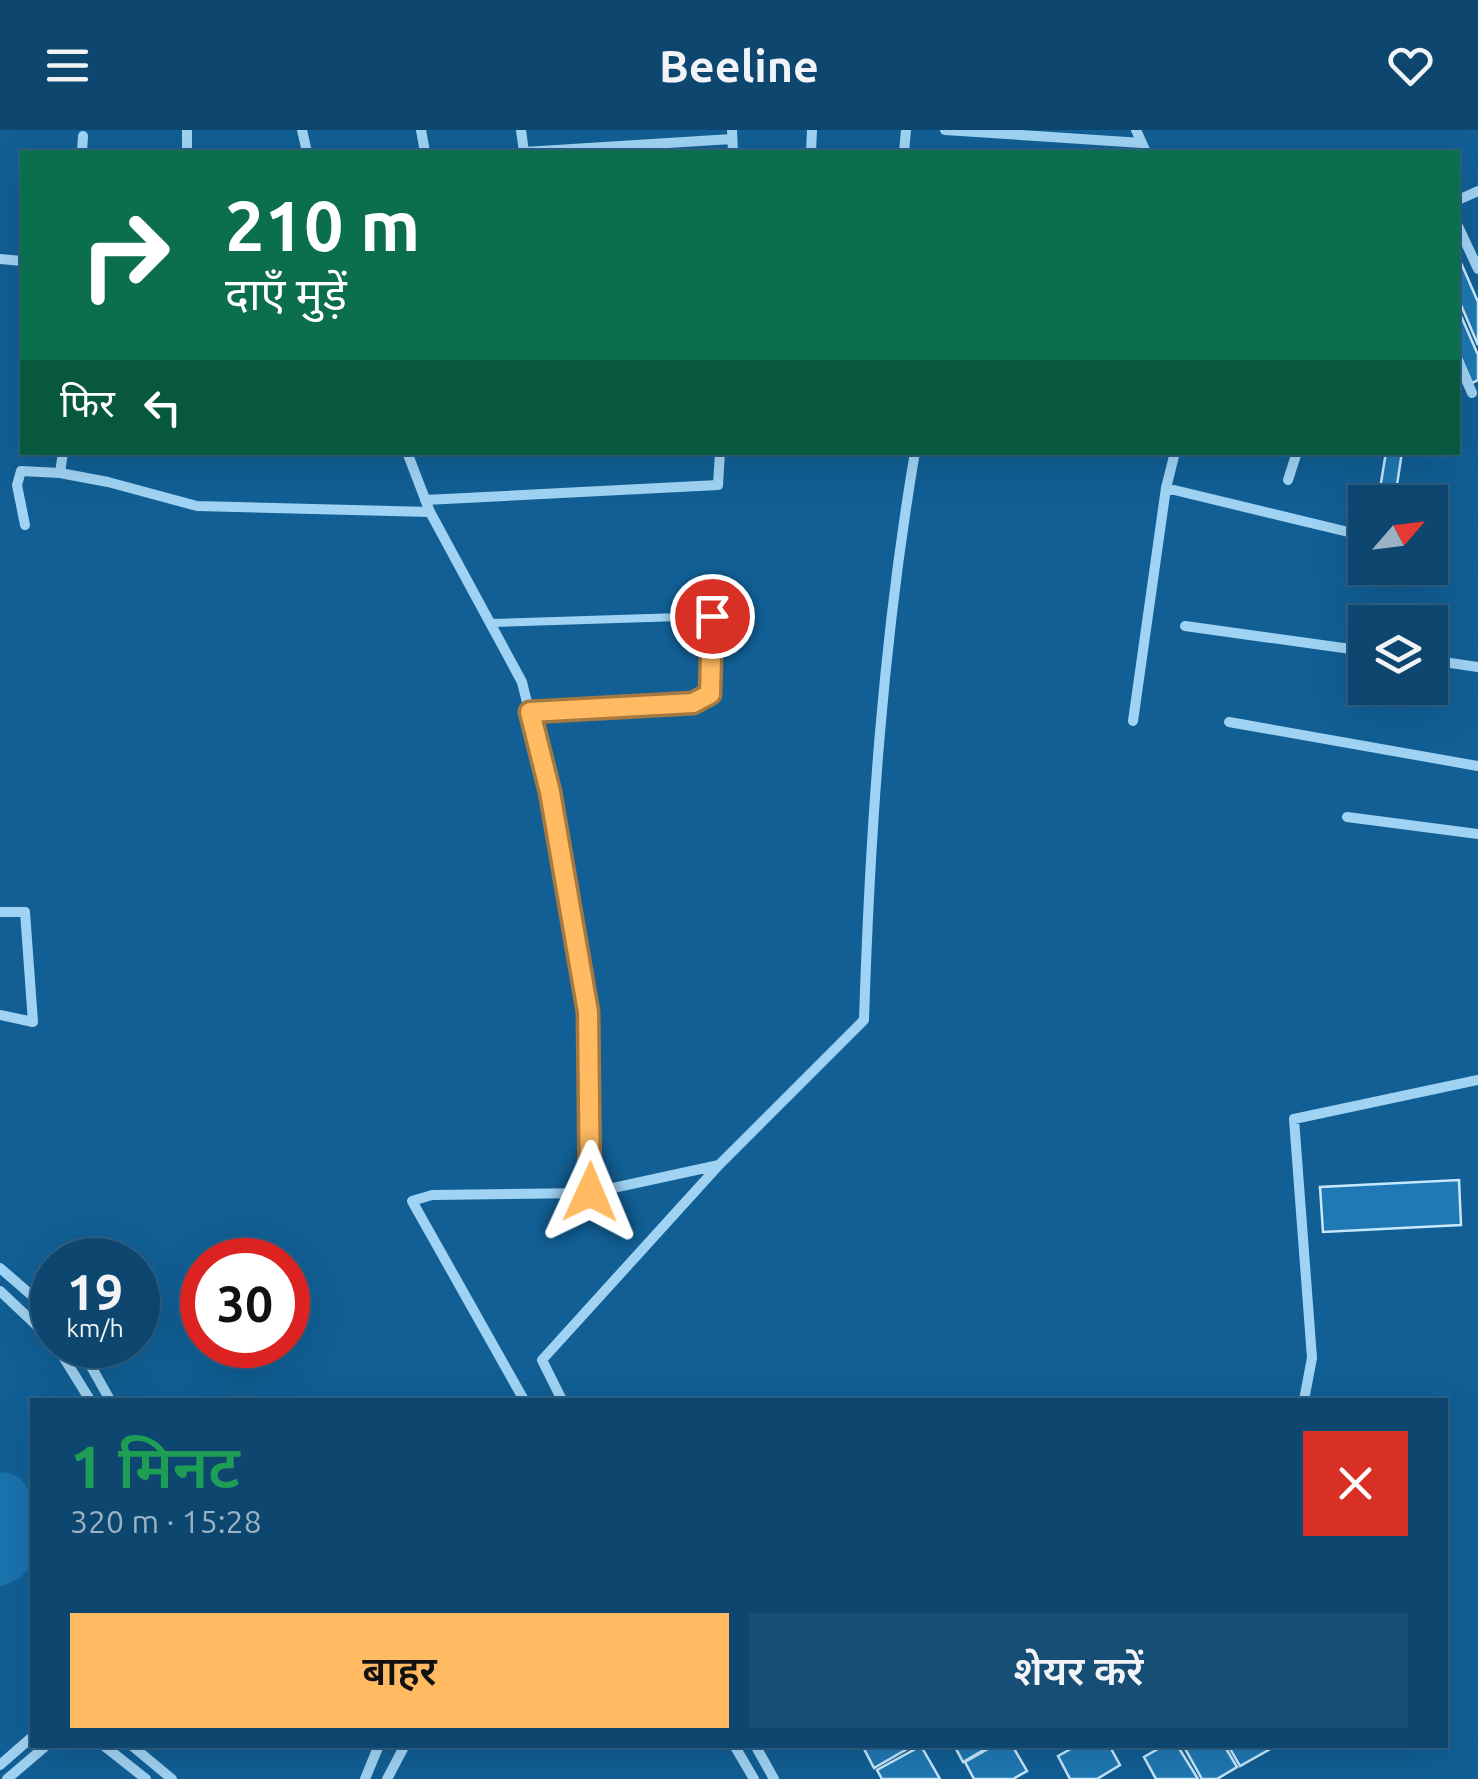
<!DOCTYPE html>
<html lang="hi">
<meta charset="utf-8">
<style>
:root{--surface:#0d4770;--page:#164e75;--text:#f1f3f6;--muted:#9ab2c3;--line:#2d5f83;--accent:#ffba62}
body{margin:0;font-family:Ubuntu,"Noto Sans Devanagari",sans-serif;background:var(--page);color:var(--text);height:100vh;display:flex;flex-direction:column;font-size:38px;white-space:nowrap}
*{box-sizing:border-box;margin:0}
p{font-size:32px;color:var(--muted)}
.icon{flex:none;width:55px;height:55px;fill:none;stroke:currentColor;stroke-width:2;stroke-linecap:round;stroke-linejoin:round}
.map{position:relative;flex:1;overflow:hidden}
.sheet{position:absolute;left:30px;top:1268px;width:1418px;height:350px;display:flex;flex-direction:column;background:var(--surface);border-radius:0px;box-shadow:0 10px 40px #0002,0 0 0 2px var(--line)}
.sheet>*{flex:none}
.top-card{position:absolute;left:20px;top:20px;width:1440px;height:305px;border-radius:0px;box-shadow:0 10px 40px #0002,0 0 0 2px var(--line);background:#0b6e4f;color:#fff;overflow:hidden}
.needle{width:65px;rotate:62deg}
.controls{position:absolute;left:1348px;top:355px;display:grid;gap:20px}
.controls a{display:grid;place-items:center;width:100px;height:100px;border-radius:0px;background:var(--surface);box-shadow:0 10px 40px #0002,0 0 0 2px var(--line);font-size:50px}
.speed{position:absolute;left:30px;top:1108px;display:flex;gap:20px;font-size:50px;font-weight:700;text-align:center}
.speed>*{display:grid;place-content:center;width:130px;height:130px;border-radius:50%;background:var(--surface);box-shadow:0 10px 40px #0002,0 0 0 2px var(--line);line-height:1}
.speed small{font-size:25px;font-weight:400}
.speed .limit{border:15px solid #d22;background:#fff;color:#111}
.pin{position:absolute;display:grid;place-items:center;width:85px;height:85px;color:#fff;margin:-42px;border:5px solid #fff;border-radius:50%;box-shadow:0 2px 10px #0007}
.me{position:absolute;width:110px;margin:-55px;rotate:1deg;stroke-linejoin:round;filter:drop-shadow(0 0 8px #0008)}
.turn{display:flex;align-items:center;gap:35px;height:210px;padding:0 40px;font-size:45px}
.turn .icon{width:130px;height:130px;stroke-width:2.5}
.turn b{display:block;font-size:70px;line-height:85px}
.then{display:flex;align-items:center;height:95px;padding:0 40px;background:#0003;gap:20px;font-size:38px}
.round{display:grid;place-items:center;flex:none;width:105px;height:105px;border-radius:0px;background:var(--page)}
.overview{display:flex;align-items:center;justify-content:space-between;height:170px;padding:0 40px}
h1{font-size:60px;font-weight:600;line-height:75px;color:#1e9e55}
.primary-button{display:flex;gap:20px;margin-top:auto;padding:20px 40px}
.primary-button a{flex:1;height:115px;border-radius:0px;background:var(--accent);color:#111;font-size:40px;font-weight:600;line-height:115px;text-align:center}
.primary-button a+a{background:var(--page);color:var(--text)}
header{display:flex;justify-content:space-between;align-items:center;height:130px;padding:0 40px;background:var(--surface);font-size:45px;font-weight:600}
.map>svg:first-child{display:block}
.green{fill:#1974af}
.building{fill:#1f79b4;stroke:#c8e8fd;stroke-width:2.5}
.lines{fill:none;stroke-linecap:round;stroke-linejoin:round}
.service{stroke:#a0d3f3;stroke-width:8}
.minor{stroke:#a0d3f3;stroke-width:10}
.route-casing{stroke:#a67940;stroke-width:25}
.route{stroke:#ffba62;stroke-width:18}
</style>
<header><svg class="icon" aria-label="menu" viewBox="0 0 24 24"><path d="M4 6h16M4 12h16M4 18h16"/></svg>Beeline<svg class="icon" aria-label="heart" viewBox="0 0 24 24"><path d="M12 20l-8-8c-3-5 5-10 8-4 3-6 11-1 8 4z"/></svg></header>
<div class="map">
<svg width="1478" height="1649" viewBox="0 0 1478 1649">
<rect width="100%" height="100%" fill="#115f95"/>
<path class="green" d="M0 1342C44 1343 32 1404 32 1434L20 1448 0 1457Z"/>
<path class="building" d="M1458 126 1478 172V215L1458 168Z
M1458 179 1478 225V250L1472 253 1458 221Z
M1386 322H1402L1395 368 1379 365Z
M1459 1050 1461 1095 1323 1102 1320 1057Z
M862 1615H914L874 1638Z
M954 1615H992L963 1632Z
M995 1615H1012L1027 1641 1013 1649H974L965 1632Z
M1078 1615H1109L1120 1635 1097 1649H1070L1058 1626Z
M1165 1615H1177L1198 1649H1156L1144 1627Z
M1183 1615H1224L1237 1637 1217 1649H1202Z
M1228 1615H1270L1272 1618 1240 1636Z
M921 1616 940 1649H882L877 1640Z"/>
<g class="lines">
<path class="service" d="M491 493 712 486 710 564 693 573 530 582"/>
<path class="minor" d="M302 0 307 22
M421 0 425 22
M521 0 524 22 732 9
M732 0 733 22
M945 0 1142 13
M1136 0 1146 22
M82 22 83 6
M187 22V0
M811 22 812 0
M904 22 906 0
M1458 70 1478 61
M1458 96 1478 139
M0 129 22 131
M1458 231 1472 263
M407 322 430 382 522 552 549 662 588 882 590 1063
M60 343 63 322
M1288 350 1297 322
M1166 358 1365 406
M425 370 718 355 720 322
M25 395 17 355 21 341 60 343 108 352 197 376 430 382
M1185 496 1365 521
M1430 530 1478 537
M1133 591 1166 358 1175 322
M1229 592 1478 636
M1347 687 1478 704
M0 782H25L33 892 0 885
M0 1138 52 1183
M0 1161 52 1210
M56 1215 90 1270
M79 1215 110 1270
M524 1270 412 1071 432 1065 590 1063 719 1035 864 890C870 700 883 510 915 322
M562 1270 542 1230 719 1035
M1304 1270 1312 1228 1294 989 1478 950
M103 1615 146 1649
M131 1615 172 1649
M734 1615 754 1649
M755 1615 774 1649
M0 1635 32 1607
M7 1649 47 1615
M365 1649 379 1615
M387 1649 405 1615"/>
</g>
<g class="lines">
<defs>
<path id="route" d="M590 1062 588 882 550 662 530 582 693 573 710 564 712 486"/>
</defs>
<use href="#route" class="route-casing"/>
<use href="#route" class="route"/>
</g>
</svg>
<div class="controls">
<a><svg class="needle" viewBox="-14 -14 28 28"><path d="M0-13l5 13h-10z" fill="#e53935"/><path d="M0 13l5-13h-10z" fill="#9ab2c3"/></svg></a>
<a><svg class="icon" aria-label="layers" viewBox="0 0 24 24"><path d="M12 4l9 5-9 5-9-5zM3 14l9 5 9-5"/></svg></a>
</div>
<div class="speed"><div>19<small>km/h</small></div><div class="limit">30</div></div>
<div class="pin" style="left:712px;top:486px;background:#d93025"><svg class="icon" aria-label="arrive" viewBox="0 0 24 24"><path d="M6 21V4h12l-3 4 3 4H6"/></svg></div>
<svg class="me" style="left:590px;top:1062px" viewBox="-20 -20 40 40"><path d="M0-17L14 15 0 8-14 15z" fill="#ffba62" stroke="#fff" stroke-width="4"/></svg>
<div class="top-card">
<div class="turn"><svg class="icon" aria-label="right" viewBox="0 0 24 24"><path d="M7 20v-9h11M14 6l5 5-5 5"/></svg><div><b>210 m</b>दाएँ मुड़ें</div></div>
<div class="then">फिर<svg class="icon" aria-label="left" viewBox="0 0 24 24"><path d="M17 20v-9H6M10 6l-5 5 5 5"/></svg></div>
</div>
<section class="sheet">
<div class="overview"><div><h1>1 मिनट</h1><p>320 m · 15:28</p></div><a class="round" style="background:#d93025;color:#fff"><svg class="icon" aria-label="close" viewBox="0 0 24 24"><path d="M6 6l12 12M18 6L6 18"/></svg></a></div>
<div class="primary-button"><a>बाहर</a><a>शेयर करें</a></div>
</section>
</div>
